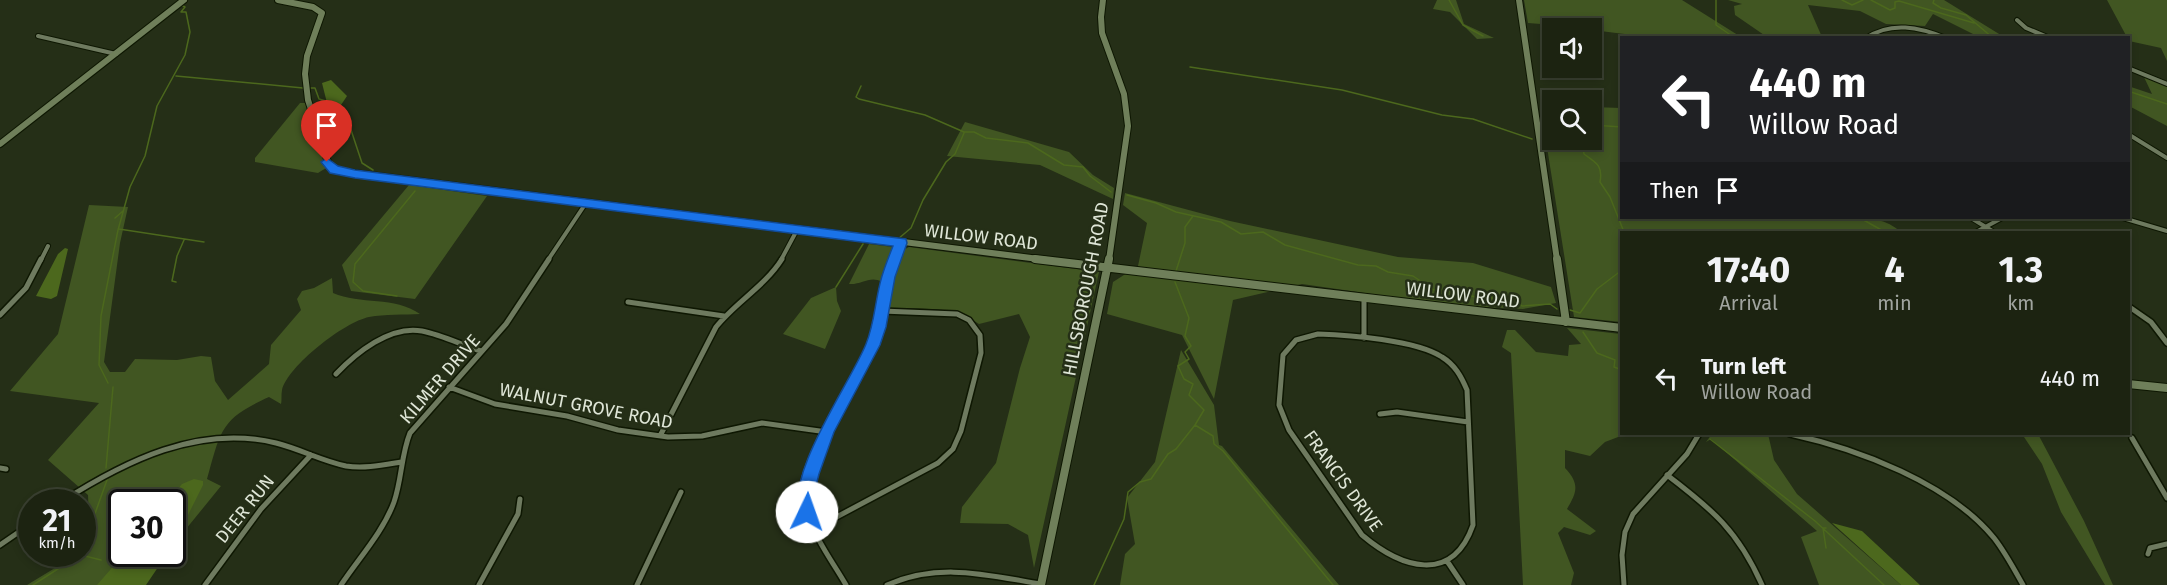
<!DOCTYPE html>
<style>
:root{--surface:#1c2311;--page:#292f1f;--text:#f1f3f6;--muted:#a0a49f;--line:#3a4031}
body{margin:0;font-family:"Fira Sans",sans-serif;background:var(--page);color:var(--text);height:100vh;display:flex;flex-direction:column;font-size:22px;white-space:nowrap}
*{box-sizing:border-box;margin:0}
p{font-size:20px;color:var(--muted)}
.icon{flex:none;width:33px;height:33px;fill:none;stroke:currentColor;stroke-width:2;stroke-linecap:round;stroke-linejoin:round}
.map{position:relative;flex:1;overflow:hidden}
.drawer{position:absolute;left:1620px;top:231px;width:510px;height:204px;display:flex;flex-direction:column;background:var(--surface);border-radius:0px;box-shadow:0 3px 9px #0003,0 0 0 2px var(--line)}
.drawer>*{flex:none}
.top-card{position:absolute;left:1620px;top:36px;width:510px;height:183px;border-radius:0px;box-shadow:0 3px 9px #0003,0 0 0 2px var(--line);background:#202124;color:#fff;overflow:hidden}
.tools{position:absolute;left:1542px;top:18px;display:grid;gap:12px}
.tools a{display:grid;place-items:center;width:60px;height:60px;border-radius:0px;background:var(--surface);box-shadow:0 3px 9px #0003,0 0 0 2px var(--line);font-size:30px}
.speed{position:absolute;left:18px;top:489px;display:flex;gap:12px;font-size:30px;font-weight:700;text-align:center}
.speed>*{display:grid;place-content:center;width:78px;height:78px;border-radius:50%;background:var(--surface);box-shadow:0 3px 9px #0003,0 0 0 2px var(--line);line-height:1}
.speed small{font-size:15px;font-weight:400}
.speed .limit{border:3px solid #111;border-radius:9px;background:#fff;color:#111}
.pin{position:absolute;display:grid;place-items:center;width:51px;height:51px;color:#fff;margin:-62px -26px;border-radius:50% 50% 50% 0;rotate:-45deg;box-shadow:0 0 6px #0007}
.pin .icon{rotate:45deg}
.me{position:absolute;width:66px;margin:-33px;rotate:3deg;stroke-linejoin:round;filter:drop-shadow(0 0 4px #0008)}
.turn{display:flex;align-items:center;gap:21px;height:126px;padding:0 30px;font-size:27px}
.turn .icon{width:78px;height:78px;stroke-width:2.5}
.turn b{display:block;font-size:42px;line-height:51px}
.then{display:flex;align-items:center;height:57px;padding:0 30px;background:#0003;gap:12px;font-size:22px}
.eta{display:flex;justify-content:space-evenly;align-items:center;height:102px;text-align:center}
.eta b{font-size:36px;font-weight:700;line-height:42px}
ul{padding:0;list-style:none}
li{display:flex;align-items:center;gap:18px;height:90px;padding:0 30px}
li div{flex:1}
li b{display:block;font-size:22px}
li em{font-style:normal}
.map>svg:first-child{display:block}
.green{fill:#415622}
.water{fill:#4c681d}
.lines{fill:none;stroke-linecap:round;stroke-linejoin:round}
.stream{stroke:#4c681d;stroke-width:1.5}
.street-far1-casing{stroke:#0e1702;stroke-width:6}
.street-casing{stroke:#0e1702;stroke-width:8}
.secondary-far1-casing{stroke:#0e1702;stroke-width:8}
.secondary-casing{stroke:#0e1702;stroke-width:10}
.street-far1{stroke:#6e7a5f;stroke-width:4}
.street{stroke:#6e7a5f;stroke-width:5}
.secondary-far1{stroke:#6f7f5a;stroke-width:6}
.secondary{stroke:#6f7f5a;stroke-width:8}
.route{fill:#1a73e8;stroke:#114b97;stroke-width:1.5}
.labels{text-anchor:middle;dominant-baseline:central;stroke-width:5;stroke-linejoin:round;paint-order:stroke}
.street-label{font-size:18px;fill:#dfe6d7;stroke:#252f17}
</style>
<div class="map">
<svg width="2167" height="585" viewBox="0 0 2167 585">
<rect width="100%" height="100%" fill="#252f17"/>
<path class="green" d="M1437 0H1456L1464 24 1494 38 1477 39 1450 12 1433 9Z
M1524 0H1682L1741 37 1657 38 1592 30V28L1528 23Z
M1728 0H1944L2004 37H1979L1933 14 1925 26 1886 24 1860 11 1808 5 1822 37H1767L1735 15 1734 6 1742 4Z
M2107 0H2167V61L2161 48 2129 41Z
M2143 75 2167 85V126L2129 106 2128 86 2152 94Z
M300 103H307L326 168 318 173 255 162V158Z
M1592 107 1621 108 1622 218 1827 219V218C1855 218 1880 214 1901 232H1622L1621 322 1574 317 1543 122 1552 118V140H1592Z
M965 122 1069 152 1093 175 1114 188 1113 199 1040 165 947 156Z
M409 185 487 196 415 299 351 291 342 265Z
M1125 193 1230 221 1398 257 1473 263 1551 287 1556 303 1523 309 1448 305 1302 284 1233 300 1214 399 1182 335 1107 314 1113 282 1138 266 1147 223 1123 205Z
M89 205 128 207 120 243 104 362 110 372H125L135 359 177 360 201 356 211 357 215 381 228 400 269 364 271 345 301 310 297 299 302 291 314 288 332 278 333 293C360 305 395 296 420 314 404 315 385 314 369 317 344 322 288 366 282 390 281 395 282 400 281 404L269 397C220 419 221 430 207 479L221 486 173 545 172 502H122V554H167L144 585H27L78 554H82L83 542 89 524 88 495 48 460 99 403 10 391 58 334Z
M869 244 893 247 895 249 882 282C870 275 862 285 849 284Z
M909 247 1099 272 1034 568 1028 535 1008 524 960 523 962 507 996 463 1020 368 1030 337 1019 314 979 324C950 304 923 310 890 308L887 305 893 273 903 250Z
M836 287 837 301 841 311 825 349 783 334 811 298Z
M1567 328 1621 334 1622 434H1626L1605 442 1590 456 1565 450V468C1580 484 1577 492 1567 509L1596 531 1590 535 1564 527 1558 533 1574 573 1571 585H1523L1511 353 1502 347 1507 330H1515L1536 352 1568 356 1569 345 1581 344Z
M1181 350 1214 405 1219 445 1222 446 1339 585H1120L1125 554 1135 544 1127 498 1155 462Z
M1712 434H1768L1774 460 1797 494 1901 585H1819L1801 537 1817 531 1711 439 1706 442Z
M2022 434H2038L2084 521 2113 585H2105L2061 512 2042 464Z"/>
<path class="water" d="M331 80 347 96 339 108H332L327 103 322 83Z
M65 248 68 249 57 296 51 299 36 296 58 254Z
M194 479 203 481V485L173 545 172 502H167L182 484Z
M1832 523 1862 531 1920 585H1901Z
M124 554H167L146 585H97Z"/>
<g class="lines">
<path class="stream" d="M1449 0 1463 25 1483 36
M1716 0V25L1735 38
M1842 0 1852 5 1863 0
M1871 0 1890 10 1895 8V2L1899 1 1974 23
M1934 0 1933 3 1941 8 1966 15 1993 38
M1190 67 1342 90 1442 115 1473 119 1532 139
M176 76 303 88
M861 86 856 97 859 99 925 115 964 132H974L986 138 1028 143 1064 165 1083 167 1090 176 1111 192
M311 88H315L319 99 326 101
M2128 91 2167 104
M337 109 350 127 362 163 373 170
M1592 125 1622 127
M1587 140 1583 147 1584 154C1597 163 1603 166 1600 182L1610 197 1624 232
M1544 143 1582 147
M1127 195 1156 203 1176 212 1221 222 1241 234 1263 232 1285 245 1358 265 1376 266 1388 272 1413 276 1434 290 1450 289 1475 297 1514 299 1522 306 1550 304 1557 309
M115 218 123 211
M1860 218 1885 232
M119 229 204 242
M898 239 911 228 923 200 946 162 955 154 964 133
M1622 252 1620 259 1622 260
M1176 271 1185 243V227L1193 216
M176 282 172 281 177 256 184 240
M1175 282 1189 318 1185 336 1191 346 1185 352 1189 359 1178 366 1184 379 1193 384 1189 395 1204 410 1195 425 1213 436 1214 444 1223 451 1333 585
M836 287 863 244
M397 296 363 291 353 282 355 264 415 191
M1570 310 1580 313 1597 289 1622 270
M1583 332 1597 353 1615 360 1614 367 1622 370
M108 383 99 365 101 316 118 230 130 187 145 156 157 106 185 55 190 32 186 12H181L185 7 181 5
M1710 439 1815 521 1884 585
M106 468 113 387
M1826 528H1823L1826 548
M82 550 107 480
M81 555 101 560
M33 585 81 554
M1094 585 1124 519 1128 492 1140 482 1151 479 1168 454 1176 449 1195 425"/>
<defs>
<path id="street-far1" d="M2017 20 2026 28 2050 38
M38 36 116 54
M1866 38C1891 21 1919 27 1946 38
M2128 68 2167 84
M2128 134 2167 158
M1971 218 1994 232
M2123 218 2167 231
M1976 232 2002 218
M41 260 48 246
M548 260 586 203
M781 260 797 230
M894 260 901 243"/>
<path id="street" d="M1364 298V338
M628 302 724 316
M2128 306 2151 322 2167 343
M0 315 26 288 41 259
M1318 334C1349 335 1416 340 1442 357 1455 365 1461 376 1467 390L1473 525C1452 585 1401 568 1362 535L1289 430 1279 405 1283 355 1296 340Z
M336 374C356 353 390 325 422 331 442 335 462 345 481 351
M449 387 495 404 567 416 618 430 668 437 702 436 762 423 827 432
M1380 414 1397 412 1468 422
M1790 434C1858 449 1949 483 1994 538 2005 552 2014 569 2023 585
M660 436 716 327C736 302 765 286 782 259
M2132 438 2167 498
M0 468 6 469
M1667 475C1713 510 1738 531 1762 585
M61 502C125 461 199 424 276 443 300 449 322 461 346 466 364 469 383 465 401 462
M814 529 938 463 953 449 961 431 981 353 980 335 969 320 957 314 882 311
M0 545 32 523
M2148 554 2150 548 2167 544
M1447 561 1463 585
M205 585 261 509 311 455
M341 585C359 558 383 532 394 502 402 479 401 455 410 433L506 324 549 259
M479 585 518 514 520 499
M637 585 681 492
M846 585C834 564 818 543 810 521 793 477 850 395 868 356 883 326 883 290 895 259
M887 585C940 562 986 575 1041 584
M1624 585 1622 555 1625 532 1633 514 1687 454 1699 434"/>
<path id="secondary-far1" d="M278 0 313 7 322 13 307 56 305 74 308 100 328 162 331 168 338 171 1047 260
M1103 0 1101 17 1102 33 1124 94 1128 126 1109 260
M1519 0 1557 260
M0 144 184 0"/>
<path id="secondary" d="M1035 259 1622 328
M1557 259 1566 322
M2128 384 2167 388
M1041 585 1109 259"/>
</defs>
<use href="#street-far1" class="street-far1-casing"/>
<use href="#street" class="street-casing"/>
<use href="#secondary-far1" class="secondary-far1-casing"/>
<use href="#secondary" class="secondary-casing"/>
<use href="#street-far1" class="street-far1"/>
<use href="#street" class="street"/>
<use href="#secondary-far1" class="secondary-far1"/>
<use href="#secondary" class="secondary"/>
</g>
<path class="route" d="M327 158 338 166 355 170 906 239 907 243 895 277 886 327 880 345 834 432 819 474 814 494 815 512 812 517 807 519 801 517C782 478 851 382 866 344 875 322 875 299 882 276 885 266 889 256 893 246L355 178 330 173 321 162Z"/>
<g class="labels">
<g class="street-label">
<text transform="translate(981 237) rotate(7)">WILLOW ROAD</text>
<text transform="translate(1086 289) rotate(-79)">HILLSBOROUGH ROAD</text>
<text transform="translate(1463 295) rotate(7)">WILLOW ROAD</text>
<text transform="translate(440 379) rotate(-49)">KILMER DRIVE</text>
<text transform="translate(586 406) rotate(11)">WALNUT GROVE ROAD</text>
<text transform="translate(1343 481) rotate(54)">FRANCIS DRIVE</text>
<text transform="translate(245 509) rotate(-51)">DEER RUN</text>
</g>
</g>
</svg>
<div class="tools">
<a><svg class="icon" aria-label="sound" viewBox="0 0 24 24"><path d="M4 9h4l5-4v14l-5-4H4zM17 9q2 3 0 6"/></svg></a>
<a><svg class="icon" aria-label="search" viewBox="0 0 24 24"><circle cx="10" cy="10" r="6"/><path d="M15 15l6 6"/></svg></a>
</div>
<div class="speed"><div>21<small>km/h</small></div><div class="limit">30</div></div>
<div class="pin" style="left:327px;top:162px;background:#d93025"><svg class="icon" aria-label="arrive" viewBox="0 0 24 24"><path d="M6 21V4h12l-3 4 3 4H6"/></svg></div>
<svg class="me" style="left:807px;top:512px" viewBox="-20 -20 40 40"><circle r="19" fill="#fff"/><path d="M0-13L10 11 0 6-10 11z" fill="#1a73e8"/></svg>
<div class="top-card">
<div class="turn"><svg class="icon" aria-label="left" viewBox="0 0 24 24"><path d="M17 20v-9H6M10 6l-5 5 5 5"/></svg><div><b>440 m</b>Willow Road</div></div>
<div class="then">Then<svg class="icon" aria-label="arrive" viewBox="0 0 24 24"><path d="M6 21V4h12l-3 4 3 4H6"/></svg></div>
</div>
<section class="drawer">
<div class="eta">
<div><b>17:40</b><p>Arrival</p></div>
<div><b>4</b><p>min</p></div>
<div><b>1.3</b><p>km</p></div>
</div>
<ul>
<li><svg class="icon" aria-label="left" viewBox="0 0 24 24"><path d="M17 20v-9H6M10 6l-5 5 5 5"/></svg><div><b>Turn left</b><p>Willow Road</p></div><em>440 m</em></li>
</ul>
</section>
</div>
